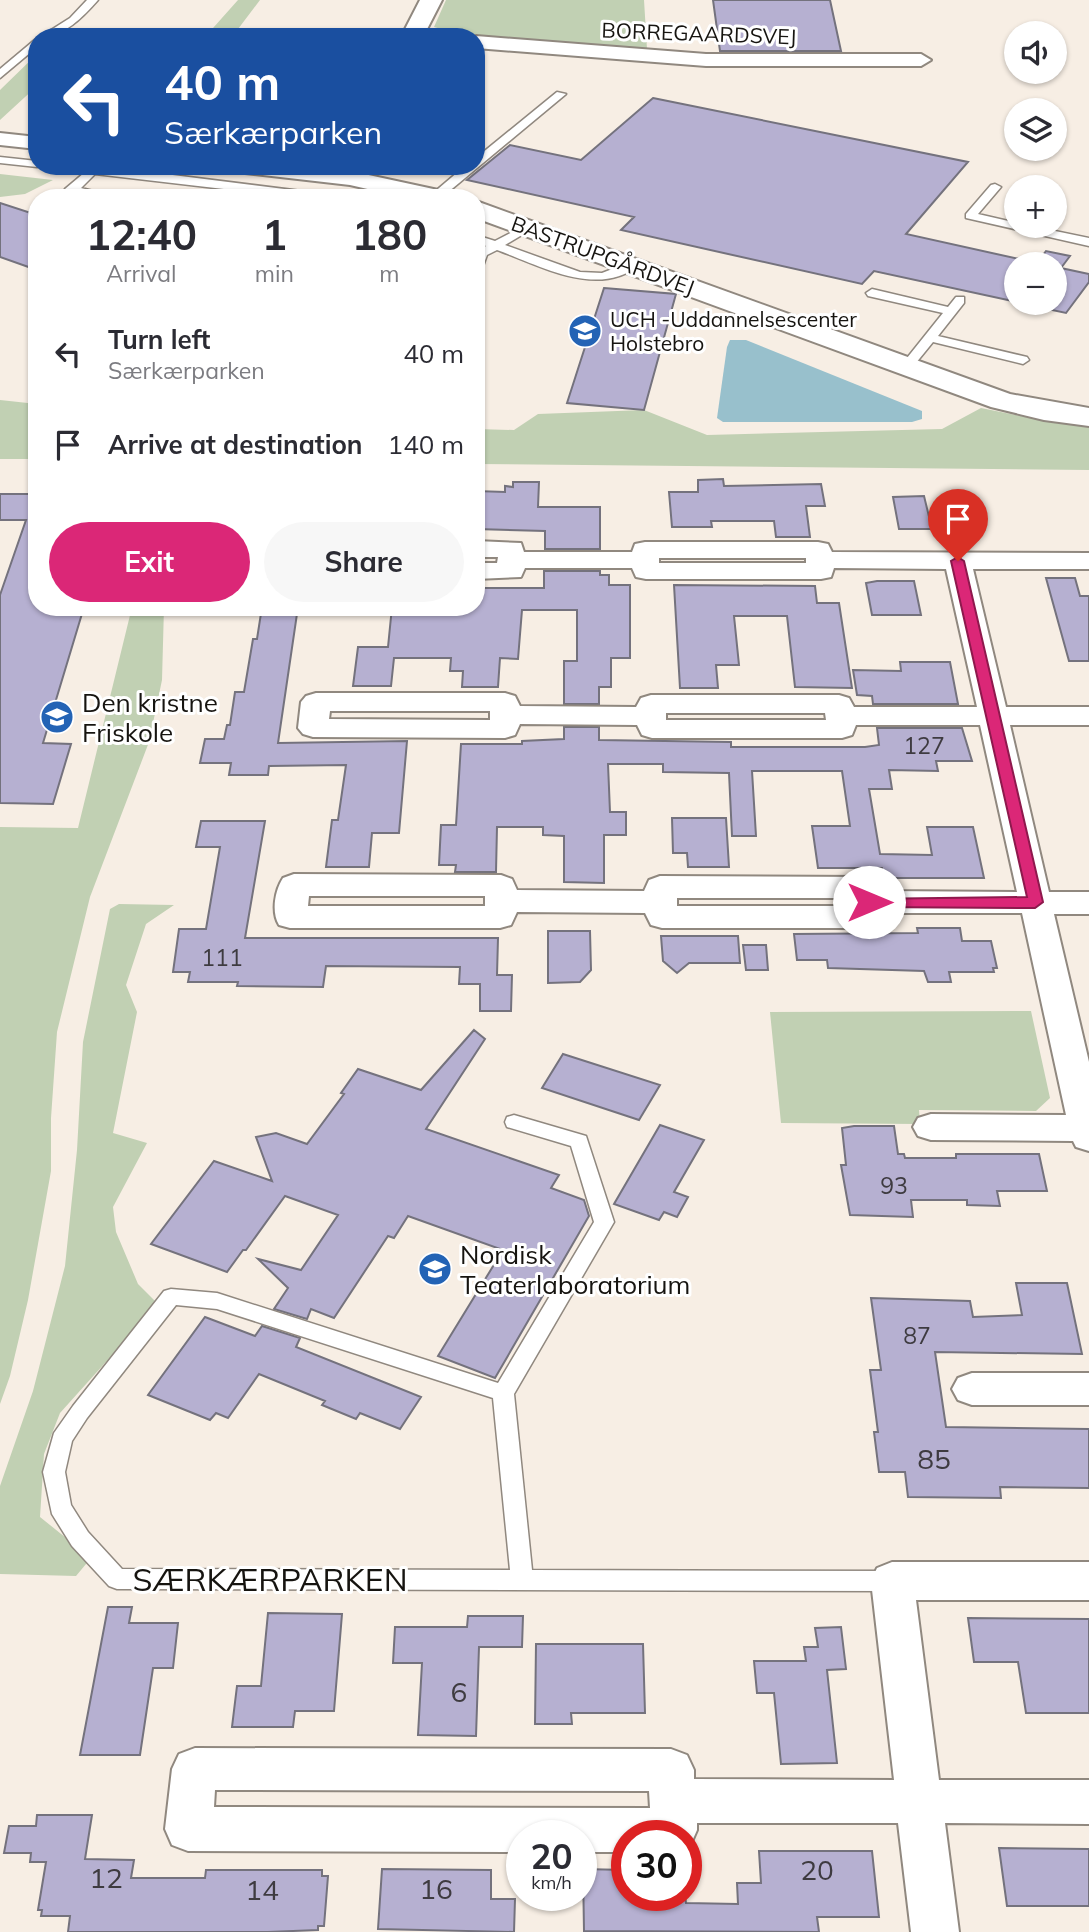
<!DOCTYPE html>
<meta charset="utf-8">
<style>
:root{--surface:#fff;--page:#f7f7f7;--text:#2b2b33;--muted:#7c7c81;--accent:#db2777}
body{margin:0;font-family:Mulish,sans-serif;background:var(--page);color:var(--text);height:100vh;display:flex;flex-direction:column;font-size:26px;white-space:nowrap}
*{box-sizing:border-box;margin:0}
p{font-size:23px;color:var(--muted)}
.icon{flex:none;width:38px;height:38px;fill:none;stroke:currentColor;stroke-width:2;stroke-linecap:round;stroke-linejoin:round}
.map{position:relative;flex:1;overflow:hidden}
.side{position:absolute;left:28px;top:189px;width:457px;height:427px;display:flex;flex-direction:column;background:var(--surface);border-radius:28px;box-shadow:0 2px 5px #0004}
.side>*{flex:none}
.top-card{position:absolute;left:28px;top:28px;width:457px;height:147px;border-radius:28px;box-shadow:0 2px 5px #0004;background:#1a4fa0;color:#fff;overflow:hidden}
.fabs{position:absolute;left:1004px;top:21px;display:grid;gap:14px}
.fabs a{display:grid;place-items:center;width:63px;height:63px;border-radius:50%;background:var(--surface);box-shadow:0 2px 5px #0004;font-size:35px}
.speed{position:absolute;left:506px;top:1820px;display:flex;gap:14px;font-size:35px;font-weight:700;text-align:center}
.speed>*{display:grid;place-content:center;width:91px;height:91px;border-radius:50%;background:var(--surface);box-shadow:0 2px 5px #0004;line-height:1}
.speed small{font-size:18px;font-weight:400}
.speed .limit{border:10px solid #d22;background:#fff;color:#111}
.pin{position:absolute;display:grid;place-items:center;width:60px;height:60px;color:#fff;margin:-72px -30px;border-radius:50% 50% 50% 0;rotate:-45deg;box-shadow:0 0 7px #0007}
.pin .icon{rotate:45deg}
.me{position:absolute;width:77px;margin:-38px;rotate:90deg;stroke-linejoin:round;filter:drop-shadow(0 0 5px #0008)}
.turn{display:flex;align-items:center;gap:24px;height:147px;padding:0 21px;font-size:32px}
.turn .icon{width:91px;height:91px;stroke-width:2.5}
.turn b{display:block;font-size:49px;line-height:60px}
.eta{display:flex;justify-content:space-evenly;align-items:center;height:119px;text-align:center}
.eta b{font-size:42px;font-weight:700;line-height:49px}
.action{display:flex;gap:14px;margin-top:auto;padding:14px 21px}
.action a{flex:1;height:80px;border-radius:42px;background:var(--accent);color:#fff;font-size:28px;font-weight:700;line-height:80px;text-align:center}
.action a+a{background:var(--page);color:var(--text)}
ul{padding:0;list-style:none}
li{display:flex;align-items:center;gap:21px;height:91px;padding:0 21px}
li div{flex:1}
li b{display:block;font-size:26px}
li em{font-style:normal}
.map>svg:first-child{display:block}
.green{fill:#c1d0b3}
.water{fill:#98c0cc}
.building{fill:#b6b0d1;stroke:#74727d;stroke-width:2}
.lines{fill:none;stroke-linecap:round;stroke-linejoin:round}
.service-casing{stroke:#90887f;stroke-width:3}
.minor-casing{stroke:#90887f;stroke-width:4}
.tertiary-casing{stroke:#90887f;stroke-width:4}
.service{fill:#fff;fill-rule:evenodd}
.minor{fill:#fff;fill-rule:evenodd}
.tertiary{fill:#fff;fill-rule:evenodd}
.route{fill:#db2777;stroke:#8e194d;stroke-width:2}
.labels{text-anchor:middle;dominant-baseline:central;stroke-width:6;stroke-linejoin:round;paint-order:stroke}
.far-street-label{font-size:21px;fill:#161410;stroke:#fff}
.far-poi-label{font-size:21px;fill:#161410;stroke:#fff;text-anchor:start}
.number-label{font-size:23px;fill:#3e3b40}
.poi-label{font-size:26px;fill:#161410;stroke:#fff;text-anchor:start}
.near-number-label{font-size:28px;fill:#3e3b40}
.near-street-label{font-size:32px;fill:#161410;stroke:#fff}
</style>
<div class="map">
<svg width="1089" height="1932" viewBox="0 0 1089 1932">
<rect width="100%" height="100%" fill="#f7eee4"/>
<path class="green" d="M238 0H260L232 37H205Z
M446 0H644L647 49 458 34 434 27Z
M37 54V86L0 120V90Z
M0 174 53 180 25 194 0 197Z
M0 400 37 404V459H0Z
M981 408 1055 423 1089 426V470L476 464V429L514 430 538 414 644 410 707 435 942 429Z
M132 607H164L162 680 149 742 90 897 57 1032 51 1118V1171L28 1300 10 1376 0 1404V827L78 828Z
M119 904 174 905 146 924 126 985 137 1012 113 1133 147 1143 113 1207 116 1232 138 1284 158 1304 60 1413 44 1454 40 1517 91 1558 76 1576 0 1574V1486L33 1391 65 1266 77 1150 83 1042 110 909Z
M1031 1011 1050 1098 1036 1111 919 1110 920 1124 781 1123 770 1012Z"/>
<path class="water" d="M730 340H746L922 411V419L912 422H723L717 418 727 347Z"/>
<path class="building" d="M713 0H830L841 51H720Z
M653 98 968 162 906 234 1037 263 1046 251 1070 256 1061 268 1089 274V282L1066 313 1019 303H1055V264H1017V302L874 271 862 284 621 230 634 217 467 180 510 145 581 160Z
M0 203 37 215V270L0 257Z
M604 288 676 294 644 410 567 403Z
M723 479 724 486 821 484 825 506H806L810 537H776L774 521H711L712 527H672L669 492H698V480Z
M513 482H539L538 507H600V549H545V531L476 529V491L505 492V486L513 487Z
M0 494H37V607H84L43 743 71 744 53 804 0 803V595L26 520H0Z
M924 496 932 529H899L893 497Z
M544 571H600V575H609V585H630V658H611V687H599V704H564V661H577V610H522L518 659 500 658 498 687H462L463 671H450L451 658H394L391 686H353L358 647H388L392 607H476V588H544Z
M1046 578H1075L1080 596H1089V661H1069Z
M877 581H914L921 615H872L866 583Z
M674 585 815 586 817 603H839L852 688 795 687 787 616H734L739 665H716L718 688H680Z
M262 607H298L278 743 407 741 399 833H372L369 867H326L332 820H338L346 765 269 766 268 775H229L231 763H200L205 739H224L227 725H230L235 692H244L253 639H257Z
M900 662H950L958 704H873L872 696 857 695 853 670 901 671Z
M564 727H599V740L731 742V747H865L879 745 877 728H962L972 761H936L938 771 889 770 892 789H869L880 854 932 855 927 827H973L984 878H883L882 868H818L812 826H850L842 771H752L756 836H732L729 773 663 772V764H608L610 812H626V835H604V883L564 882V836L543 835V827H497L496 872H455L456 865H439L441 825H456L461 744H522V741L564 739Z
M672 818H726L729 867H688L687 853H673Z
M201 821H265L245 938H498L497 975H512L511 1011H480V984H459L460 967 326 966 323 987 237 986 238 982H188L190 972H173L179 929H206L220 847H196Z
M917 928H960L962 941H991L997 968H993L994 972H949L951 982H928L924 971 828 968 827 960H797L794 934 918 933Z
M548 931H590L591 970 580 982 548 983Z
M661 936H738L740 963H689L677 973 663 961Z
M743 945H766L768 970H746Z
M474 1030 485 1039 426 1129 559 1175 551 1188 584 1200 589 1216 495 1378 438 1356 503 1250 408 1216 394 1238 388 1236 334 1318 311 1309 307 1319 274 1309 288 1288 258 1259 301 1270 338 1215 285 1196 246 1250H243L227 1272 151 1244 214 1161 272 1181 256 1137 276 1133 307 1144 344 1094 341 1093 358 1069 421 1090Z
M563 1054 660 1085 639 1120 542 1088Z
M660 1125 704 1140 674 1192 688 1197 677 1217 664 1212 659 1220 614 1204Z
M854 1126H894L898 1154H904L905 1158H956V1154H1039L1047 1191H997L1000 1206 967 1205V1200H911L913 1217 850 1215 841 1165H846L842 1128Z
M1016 1283H1067L1082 1354 935 1352 946 1427 1089 1429V1488L1000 1487 1001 1498 908 1497 905 1472H879L874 1432H878L870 1370H881L871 1298 970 1301 973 1317 1022 1315Z
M205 1317 255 1336 262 1326 300 1338 296 1347 421 1397 400 1429 360 1413 356 1419 322 1405 325 1401 259 1374 228 1418 216 1413 210 1420 148 1395Z
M108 1607H132L129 1623H178L173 1668H153L140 1755H80Z
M268 1613 342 1614 334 1711H295L293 1727H232L237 1686H261Z
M468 1616H523L522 1647H479L476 1736 418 1735 422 1663H393L395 1627H467Z
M968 1618 1089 1619V1713H1026L1018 1662H974Z
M841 1627 846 1669 827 1670 837 1763 781 1764 774 1693H757L754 1661H806L804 1647H818L815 1628Z
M536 1644H643L645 1713H571L572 1724H535Z
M37 1815H92L85 1859 134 1860 131 1878H205L206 1870H322V1876H328L324 1926H318V1930L268 1932H68L70 1916H41L42 1910H38L46 1862H30L31 1853H4L9 1826H36Z
M999 1848 1089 1849V1906H1007Z
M759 1851H872L879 1917H817L819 1932 584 1931 583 1869 626 1870V1895H685L686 1903 738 1904 737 1883H761Z
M382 1869 491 1870V1899H515L514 1932 378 1929Z"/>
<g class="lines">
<defs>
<path id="service" d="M87 0H98C83 17 64 37 40 37L70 18Z
M37 38V47L0 78V69Z
M557 92 566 94 441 198H432V194L465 166H476V158Z
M0 157 37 161V166H41L37 167 0 163Z
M50 166H101L333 195 338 198H301L95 174 81 188 122 198H98L65 189 84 173Z
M995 184 1001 187 978 214 1017 223V226H1031L1089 238V246L966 218V214L991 185Z
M394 185 404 187 394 198H382Z
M528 224 532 225V229L505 245 580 272 602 273 633 261 639 265C598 299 539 265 497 250L487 255 482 269 476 273V253L486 246 476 242V235L495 241Z
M872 289 948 307 956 297H964V303L938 336 1027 357 1029 360 1023 364 933 342 911 369H903V363L943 313 868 296 866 293Z
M514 1115 586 1136 614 1222 514 1394 532 1570 892 1571 900 1574 903 1581 900 1588 892 1591 117 1589 109 1586 72 1546 52 1514 43 1472 54 1433 73 1406 164 1291 171 1289 217 1293 498 1383 594 1222 571 1146 507 1127 505 1122 507 1117ZM176 1305 217 1309 493 1398 510 1570 122 1569 88 1532 71 1505 65 1472 72 1441 87 1418Z"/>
<path id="minor" d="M476 36 706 54H921L931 60 921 66H706L476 48Z
M0 133 37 137V149L0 145Z
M476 541 521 543 524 552H632L635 544 645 542H818L828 544 832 552 1089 553V569H973L1006 707H1089V725H1010L1049 892H1089V914H1054L1089 1062V1151L1076 1147 1073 1141 931 1140 918 1136 913 1127 918 1118 931 1114 1066 1115 1022 913H887L882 925 871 928H662L651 925 645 913 517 912 511 925 500 928H290L279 925C271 912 275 890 283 878L294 874 501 875 512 879 517 890 644 891 649 880 660 876 867 877 878 881 884 891 1017 892 980 725H856L852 735 842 738H652L642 735 637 725 520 724 515 735 505 738 313 737 303 734 298 728 301 702 306 696 316 693H505L515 696 520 706 636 707 641 698 651 695H839L849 698 854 707H977L946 569 834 568 831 577 821 579H646L636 577 632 568H525L521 577 476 579V563H497L498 557H476ZM659 558H806V563H659ZM330 711H490V720L329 719ZM666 713H825L826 720H666ZM309 896H485V906H308ZM677 898H852L853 906H677Z
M972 1373H1089V1405H972L958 1400 952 1389 958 1378Z
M892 1562H1089V1600H916L939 1780H1089V1824L945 1823 959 1932H911L898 1823H697V1830L690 1846 686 1847V1836H626V1852H581V1836H522V1852L188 1851 172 1845 165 1829 172 1769 179 1754 195 1748 671 1749 687 1755 694 1770V1779L894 1780 871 1581 877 1568ZM215 1790 649 1791 650 1808 214 1807Z"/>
<path id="tertiary" d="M420 0H442L423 37H401Z
M233 166H311L350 171 452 193 455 198H407L350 185 245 173 236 171Z
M476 201 1010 394 1089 408V426L1044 420 991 407 476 218Z"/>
</defs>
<use href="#service" class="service-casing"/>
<use href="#minor" class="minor-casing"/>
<use href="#tertiary" class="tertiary-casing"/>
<use href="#service" class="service"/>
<use href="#minor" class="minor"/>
<use href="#tertiary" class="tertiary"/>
</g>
<path class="route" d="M958 557 964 561 1043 902 1035 908 869 907 863 906 861 902 863 899 1027 897 951 561Z"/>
<defs>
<symbol id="school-disc" viewBox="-11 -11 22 22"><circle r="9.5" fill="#2363b5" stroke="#fff"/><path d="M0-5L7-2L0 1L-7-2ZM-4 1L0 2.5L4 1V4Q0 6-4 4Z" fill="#fff"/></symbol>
</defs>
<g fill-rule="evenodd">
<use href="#school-disc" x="566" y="312" width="38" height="38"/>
<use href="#school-disc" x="38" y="698" width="38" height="38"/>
<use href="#school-disc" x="416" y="1250" width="38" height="38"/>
</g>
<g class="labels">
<g class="far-street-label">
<text transform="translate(699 33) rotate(2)">BORREGAARDSVEJ</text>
<text transform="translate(603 255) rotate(20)">BASTRUPGÅRDVEJ</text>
</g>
<g class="far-poi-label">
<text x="610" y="319">UCH -Uddannelsescenter<tspan x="610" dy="24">Holstebro</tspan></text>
</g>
<g class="number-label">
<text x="924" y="745">127</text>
<text x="222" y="957">111</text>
<text x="894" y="1185">93</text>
<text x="917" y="1335">87</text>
</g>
<g class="poi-label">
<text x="82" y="702">Den kristne<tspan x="82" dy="30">Friskole</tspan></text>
<text x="460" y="1254">Nordisk<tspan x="460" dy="30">Teaterlaboratorium</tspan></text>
</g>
<g class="near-number-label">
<text x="934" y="1458">85</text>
<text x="459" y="1691">6</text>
<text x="817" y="1869">20</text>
<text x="106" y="1877">12</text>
<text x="436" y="1888">16</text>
<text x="262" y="1889">14</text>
</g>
<g class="near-street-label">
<text x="270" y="1579">SÆRKÆRPARKEN</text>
</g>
</g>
</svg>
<div class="fabs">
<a><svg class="icon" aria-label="sound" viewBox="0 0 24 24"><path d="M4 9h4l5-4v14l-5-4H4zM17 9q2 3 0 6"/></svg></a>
<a><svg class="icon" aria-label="layers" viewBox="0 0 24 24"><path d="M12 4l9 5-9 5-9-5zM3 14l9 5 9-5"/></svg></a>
<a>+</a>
<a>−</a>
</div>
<div class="speed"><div>20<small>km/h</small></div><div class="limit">30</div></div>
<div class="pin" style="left:958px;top:561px;background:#d93025"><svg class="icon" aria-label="arrive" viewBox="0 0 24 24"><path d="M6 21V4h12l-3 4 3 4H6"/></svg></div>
<svg class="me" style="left:869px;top:902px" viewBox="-20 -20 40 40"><circle r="19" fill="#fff"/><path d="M0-13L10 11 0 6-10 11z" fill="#db2777"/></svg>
<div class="top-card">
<div class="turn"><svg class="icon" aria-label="left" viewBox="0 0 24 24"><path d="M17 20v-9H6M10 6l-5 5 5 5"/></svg><div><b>40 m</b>Særkærparken</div></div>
</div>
<section class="side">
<div class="eta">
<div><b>12:40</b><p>Arrival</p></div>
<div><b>1</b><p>min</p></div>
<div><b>180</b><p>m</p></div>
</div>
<ul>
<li><svg class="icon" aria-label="left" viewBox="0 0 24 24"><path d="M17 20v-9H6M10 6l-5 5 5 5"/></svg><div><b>Turn left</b><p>Særkærparken</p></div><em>40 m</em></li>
<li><svg class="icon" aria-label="arrive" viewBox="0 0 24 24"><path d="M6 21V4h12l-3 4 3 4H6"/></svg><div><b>Arrive at destination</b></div><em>140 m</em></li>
</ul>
<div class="action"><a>Exit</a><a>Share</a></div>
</section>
</div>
